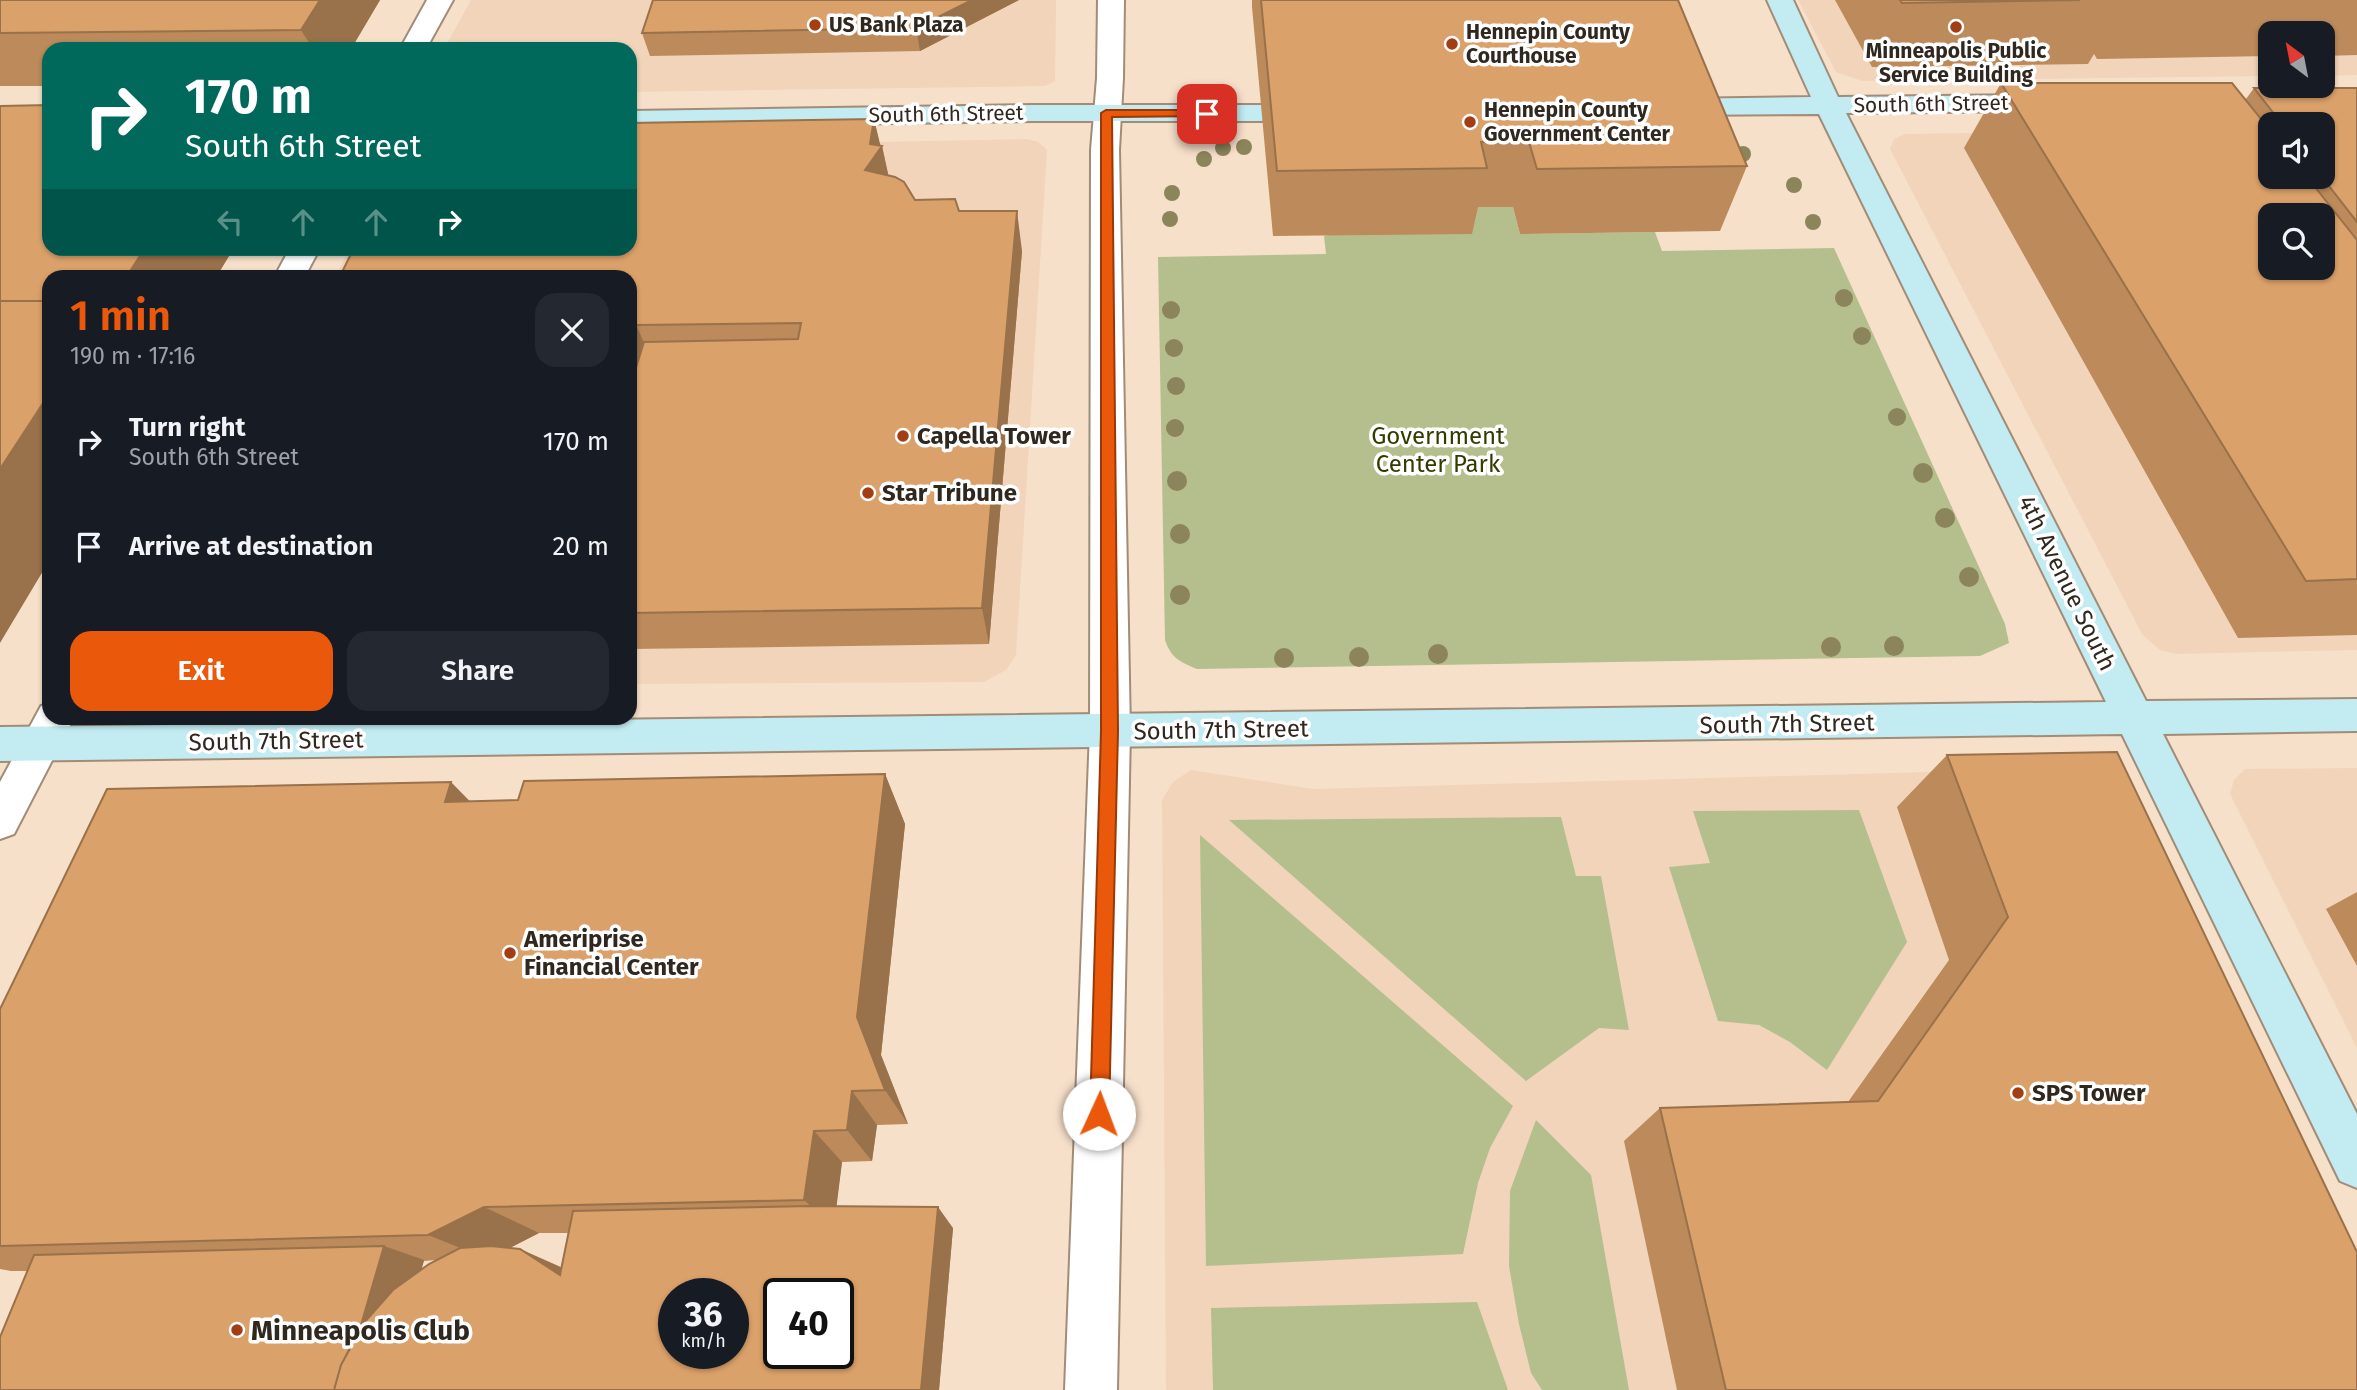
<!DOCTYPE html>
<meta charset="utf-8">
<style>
:root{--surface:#171b24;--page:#242831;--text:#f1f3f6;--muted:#9ea1a6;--accent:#ea580c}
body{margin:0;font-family:"Fira Sans",sans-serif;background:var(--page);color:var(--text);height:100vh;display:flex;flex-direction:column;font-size:26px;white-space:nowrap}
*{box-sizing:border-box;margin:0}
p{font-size:23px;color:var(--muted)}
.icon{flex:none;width:38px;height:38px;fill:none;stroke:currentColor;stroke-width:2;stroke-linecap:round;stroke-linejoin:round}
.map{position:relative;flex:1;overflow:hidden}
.side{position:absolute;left:42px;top:270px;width:595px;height:455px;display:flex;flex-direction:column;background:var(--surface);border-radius:21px;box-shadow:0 2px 5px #0004}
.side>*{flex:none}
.hud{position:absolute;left:42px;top:42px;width:595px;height:214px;border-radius:21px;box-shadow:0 2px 5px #0004;background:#00695c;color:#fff;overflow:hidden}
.needle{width:46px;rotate:328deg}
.controls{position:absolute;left:2258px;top:21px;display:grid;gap:14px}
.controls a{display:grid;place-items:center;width:77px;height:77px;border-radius:14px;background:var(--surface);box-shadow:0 2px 5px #0004;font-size:35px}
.speed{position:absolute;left:658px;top:1278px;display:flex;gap:14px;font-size:35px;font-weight:700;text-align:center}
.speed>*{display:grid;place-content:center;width:91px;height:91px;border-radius:50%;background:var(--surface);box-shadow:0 2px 5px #0004;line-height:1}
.speed small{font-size:18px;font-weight:400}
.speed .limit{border:4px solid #111;border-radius:10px;background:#fff;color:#111}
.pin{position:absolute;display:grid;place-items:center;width:60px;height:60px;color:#fff;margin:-30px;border-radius:14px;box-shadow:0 4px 10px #0006}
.me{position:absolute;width:77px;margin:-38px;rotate:2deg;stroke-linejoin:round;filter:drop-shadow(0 0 5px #0008)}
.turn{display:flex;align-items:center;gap:24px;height:147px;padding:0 28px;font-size:32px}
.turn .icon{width:91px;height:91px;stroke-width:2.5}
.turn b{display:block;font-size:49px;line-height:60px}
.lanes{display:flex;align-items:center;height:66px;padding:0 28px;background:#0003;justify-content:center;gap:35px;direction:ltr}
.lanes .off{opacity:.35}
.round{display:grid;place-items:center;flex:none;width:74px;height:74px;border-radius:21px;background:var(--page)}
.overview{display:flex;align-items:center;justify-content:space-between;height:119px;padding:0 28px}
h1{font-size:42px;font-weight:600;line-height:52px;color:var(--accent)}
.cta{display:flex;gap:14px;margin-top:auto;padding:14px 28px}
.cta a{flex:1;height:80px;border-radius:21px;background:var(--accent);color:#fff;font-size:28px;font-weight:600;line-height:80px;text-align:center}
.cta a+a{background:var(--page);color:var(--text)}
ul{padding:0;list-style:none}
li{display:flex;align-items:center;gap:21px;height:105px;padding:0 28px}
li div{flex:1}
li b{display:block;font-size:26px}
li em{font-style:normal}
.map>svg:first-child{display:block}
.built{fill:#f1d4ba;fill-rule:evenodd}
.green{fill:#b4bf8d}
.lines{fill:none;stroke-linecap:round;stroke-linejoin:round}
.tertiary-casing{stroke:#a18c78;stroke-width:4}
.secondary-casing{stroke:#a18c78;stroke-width:4}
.tertiary{fill:#fff;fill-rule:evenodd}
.secondary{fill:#c2ecf2;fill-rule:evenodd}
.tree{fill:#8c855b}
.wall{fill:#bc8a5b;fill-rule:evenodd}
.shaded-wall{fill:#99714a}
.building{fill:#dba16a;stroke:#99714a;stroke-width:2;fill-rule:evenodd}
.route{fill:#ea580c;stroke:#983908;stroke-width:2}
.poi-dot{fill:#a33d14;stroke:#fff;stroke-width:2.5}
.labels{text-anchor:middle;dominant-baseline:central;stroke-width:7;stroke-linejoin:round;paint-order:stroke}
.far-poi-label{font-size:21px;font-weight:bold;fill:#30271f;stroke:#fff;text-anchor:start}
.far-street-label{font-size:21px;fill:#30271f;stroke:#fff}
.poi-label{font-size:24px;font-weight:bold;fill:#30271f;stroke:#fff;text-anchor:start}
.park-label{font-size:24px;fill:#343b00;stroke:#fff}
.street-label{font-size:24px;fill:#30271f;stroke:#fff}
.near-poi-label{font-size:28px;font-weight:bold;fill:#30271f;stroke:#fff;text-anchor:start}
</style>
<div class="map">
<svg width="2357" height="1390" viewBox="0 0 2357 1390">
<rect width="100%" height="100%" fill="#f7e0ca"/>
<path class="built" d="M471 0H1056L1055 81 1045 86 630 92V49H444Z
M1798 0H2357V75L2322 76V33H2270V76L1862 81 1836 72Z
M2357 127V650L2176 654 2160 650 2142 634 1890 149 1894 139 1905 134 2270 128V177H2322ZM2270 215H2322V268H2270Z
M1027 139 1038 142 1047 150 1016 655 1006 670 984 682 630 684V276H335L350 249 630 248V147Z
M2357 768V1048L2230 794 2234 780 2245 769Z
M2038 769 2357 1390H1166L1162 800 1173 782 1191 770 1313 789Z"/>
<path class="green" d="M1467 207H1513L1520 234 1655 232 1662 251 1834 248 2005 624 2009 643 1980 656 1197 669C1180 662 1171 658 1165 640L1158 257 1326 254 1324 236Z
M1859 810 1907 942 1827 1070 1790 1042 1759 1025 1718 1021 1669 867 1710 863 1693 811Z
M1561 817 1576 876H1601L1629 1030 1599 1028 1526 1081 1229 820Z
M1200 835 1513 1106 1490 1148 1478 1183 1463 1254 1206 1266Z
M1536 1120 1591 1175 1629 1390H1542L1531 1373 1519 1324 1509 1266 1510 1191Z
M1477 1302 1508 1390H1213L1211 1308Z"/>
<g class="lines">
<defs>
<path id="tertiary" d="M427 0H453L426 49H400Z
M1098 0H1124L1123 78 1119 150 1130 731 1117 1390H1065L1090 731 1091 150 1097 78Z
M290 248H320L305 276H275Z
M49 704V718H74L14 834 0 839V782L41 706Z"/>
<path id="secondary" d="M1767 0H1793L1838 97 2042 95 2052 97 2056 103 2052 109 2042 111 1846 113 2146 701 2357 699V731L2163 734 2357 1114V1188L2340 1181 2122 734 0 761V727L2106 702 1819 114 1673 115 1663 113 1659 107 1663 101 1673 99 1811 97Z
M1033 105H1261L1271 107 1275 113 1271 119 1261 121H1033L630 127V111Z"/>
</defs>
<use href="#tertiary" class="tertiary-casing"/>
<use href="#secondary" class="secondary-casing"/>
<use href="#tertiary" class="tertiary"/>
<use href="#secondary" class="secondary"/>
</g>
<g class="tree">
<circle cx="1244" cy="147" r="8"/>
<circle cx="1223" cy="148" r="8"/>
<circle cx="1743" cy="154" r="8"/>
<circle cx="1204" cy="159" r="8"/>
<circle cx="1794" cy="185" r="8"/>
<circle cx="1172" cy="193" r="8"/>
<circle cx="1170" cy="219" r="8"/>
<circle cx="1813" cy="222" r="8"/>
<circle cx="1844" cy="298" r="9"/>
<circle cx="1171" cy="310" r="9"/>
<circle cx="1862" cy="336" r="9"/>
<circle cx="1174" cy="348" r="9"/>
<circle cx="1176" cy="386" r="9"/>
<circle cx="1897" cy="417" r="9"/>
<circle cx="1175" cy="428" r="9"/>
<circle cx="1923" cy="473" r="10"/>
<circle cx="1177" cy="481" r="10"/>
<circle cx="1945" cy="518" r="10"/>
<circle cx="1180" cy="534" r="10"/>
<circle cx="1969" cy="577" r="10"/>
<circle cx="1180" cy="595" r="10"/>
<circle cx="1894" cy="646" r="10"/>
<circle cx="1831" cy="647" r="10"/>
<circle cx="1438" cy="654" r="10"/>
<circle cx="1359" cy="657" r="10"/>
<circle cx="1284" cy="658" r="10"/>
</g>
<path class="wall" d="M0 0H380L351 49H49V86H0Z
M1019 0 920 51 650 56 642 33Z
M1252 0H1678L1747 166 1720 231 1520 234 1513 207H1478L1472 234 1273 236 1252 7Z
M1835 0H2357V55L2322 56V33H2270V56L2097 59 2094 54 2088 64 1872 67Z
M2001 83 2246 99 2254 88H2357V635L2238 638 1964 148ZM2270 124H2322V177H2270Z
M874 119 880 146H882L888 175 915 200 1022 251 989 644 630 649V276Z
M1947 755 2357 1390H1677L1624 1141 1660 1108 1848 1102 1949 960 1897 807Z
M885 774 905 824 881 1055 908 1124 877 1125 872 1161 842 1162 836 1206 953 1228 939 1390 28 1271H11L0 1269V1009L470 802 518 800ZM539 1233H568L561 1267 520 1249 510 1248ZM437 1260 421 1270 424 1261Z
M2357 892V966L2326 909Z"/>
<path class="shaded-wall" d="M320 0H380L351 49H313L301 30Z
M972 0H1019L920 51 916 28Z
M874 119 881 148 882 146 891 187 865 170Z
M1017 211 1022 251 989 644 982 608Z
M145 248H234L217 276H127Z
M633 318 661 381 630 438V329Z
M49 394V561L0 643V469Z
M885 774 905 824 881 1055 908 1124 885 1090 857 1017Z
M451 782 500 832 445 802Z
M852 1091 877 1125 872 1161 847 1130Z
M814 1131 842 1162 834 1227 804 1200Z
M484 1207 539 1233 488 1259 428 1235Z
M938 1207 953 1228 939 1390H921Z
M384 1246 424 1260 389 1390H342Z
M520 1249 562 1268 560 1275Z"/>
<path class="building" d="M0 0H320L301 30 0 33Z
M653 0H972L916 28 642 33Z
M1261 0H1678L1747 166 1537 169 1529 142H1481L1487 168 1277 171Z
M1900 0H2080L1902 3Z
M2001 83H2232L2270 130V177H2307L2357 240V579L2306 581ZM2270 215H2322V268H2270Z
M2254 88H2357V222L2322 177V124H2282Z
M49 105V248H145L127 276H49V301H0V106Z
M874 119 870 144 882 146 865 170 895 177 904 182 915 200 955 199 959 211H1017L982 608 630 613V458L636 438H630V387L644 342 798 339 801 323 636 325 633 318H630V276H340L354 248H630V123Z
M0 301H49V394L0 469Z
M630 318H633L630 329Z
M2117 752 2357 1252V1390H1726L1660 1108 1878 1101 2008 917 1947 755Z
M885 774 857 1017 885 1090 852 1091 847 1130 814 1131 804 1200 484 1207 428 1235 0 1246V1009L107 789 451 782 445 802 518 800 524 781Z
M811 1206 938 1207 921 1390H334L341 1365 362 1325 393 1290 429 1264 460 1248 491 1246 520 1249 560 1275 573 1211ZM674 1293H733V1353H674ZM779 1293H838V1353H779Z
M384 1246 359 1332 341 1365 334 1390H0V1337L34 1255Z"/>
<path class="route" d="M1207 110 1213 114 1211 116 1112 117 1118 731 1109 1114 1106 1121 1099 1124 1092 1121 1090 1114 1101 731V113L1106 110Z"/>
<g class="poi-dot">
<circle cx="815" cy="25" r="7"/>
<circle cx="1956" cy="27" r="7"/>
<circle cx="1452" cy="44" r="7"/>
<circle cx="1470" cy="122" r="7"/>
<circle cx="903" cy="436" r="7"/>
<circle cx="868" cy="493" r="7"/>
<circle cx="510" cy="953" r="7"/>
<circle cx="2018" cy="1093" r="7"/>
<circle cx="237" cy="1330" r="7"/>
</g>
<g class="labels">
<g class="far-poi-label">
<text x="829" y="25">US Bank Plaza</text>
<text x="1466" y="32">Hennepin County<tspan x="1466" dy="24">Courthouse</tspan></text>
<text x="1956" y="51" text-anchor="middle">Minneapolis Public<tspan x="1956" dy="24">Service Building</tspan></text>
<text x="1484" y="110">Hennepin County<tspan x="1484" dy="24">Government Center</tspan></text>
</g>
<g class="far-street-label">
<text transform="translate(1931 104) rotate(-1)">South 6th Street</text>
<text transform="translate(946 114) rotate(-1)">South 6th Street</text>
</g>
<g class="poi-label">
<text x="917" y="436">Capella Tower</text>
<text x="882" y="493">Star Tribune</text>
<text x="524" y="939">Ameriprise<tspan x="524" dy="28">Financial Center</tspan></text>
<text x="2032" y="1093">SPS Tower</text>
</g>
<g class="park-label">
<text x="1438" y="436">Government<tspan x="1438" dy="28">Center Park</tspan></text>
</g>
<g class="street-label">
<text transform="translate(2067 583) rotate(64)">4th Avenue South</text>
<text transform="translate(1787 724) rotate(-1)">South 7th Street</text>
<text transform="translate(1221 730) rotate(-1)">South 7th Street</text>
<text transform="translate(276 741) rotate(-1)">South 7th Street</text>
</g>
<g class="near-poi-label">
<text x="251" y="1330">Minneapolis Club</text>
</g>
</g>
</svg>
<div class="controls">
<a><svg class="needle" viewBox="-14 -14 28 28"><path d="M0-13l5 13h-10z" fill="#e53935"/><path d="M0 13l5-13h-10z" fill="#9ea1a6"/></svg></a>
<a><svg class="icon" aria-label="sound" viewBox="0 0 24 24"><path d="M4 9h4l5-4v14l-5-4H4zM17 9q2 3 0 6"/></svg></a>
<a><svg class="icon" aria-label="search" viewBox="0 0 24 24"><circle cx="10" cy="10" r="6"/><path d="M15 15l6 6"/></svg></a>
</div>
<div class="speed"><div>36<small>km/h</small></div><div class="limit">40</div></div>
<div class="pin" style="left:1207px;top:114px;background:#d93025"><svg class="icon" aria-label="arrive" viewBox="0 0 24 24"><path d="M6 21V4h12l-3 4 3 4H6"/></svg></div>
<svg class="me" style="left:1099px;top:1114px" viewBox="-20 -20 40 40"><circle r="19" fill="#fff"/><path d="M0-13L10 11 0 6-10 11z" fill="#ea580c"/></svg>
<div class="hud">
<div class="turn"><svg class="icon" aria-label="right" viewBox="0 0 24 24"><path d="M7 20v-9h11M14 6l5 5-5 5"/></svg><div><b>170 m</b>South 6th Street</div></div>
<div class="lanes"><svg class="icon off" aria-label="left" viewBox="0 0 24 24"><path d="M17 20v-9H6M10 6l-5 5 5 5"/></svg><svg class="icon off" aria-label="ahead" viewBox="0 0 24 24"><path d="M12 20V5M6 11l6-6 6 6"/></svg><svg class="icon off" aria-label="ahead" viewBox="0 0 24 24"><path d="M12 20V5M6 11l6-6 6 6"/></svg><svg class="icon" aria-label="right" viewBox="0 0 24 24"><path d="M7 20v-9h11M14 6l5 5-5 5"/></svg></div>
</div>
<section class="side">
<div class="overview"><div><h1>1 min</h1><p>190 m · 17:16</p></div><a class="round"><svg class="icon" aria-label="close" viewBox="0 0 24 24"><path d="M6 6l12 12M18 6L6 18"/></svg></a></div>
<ul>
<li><svg class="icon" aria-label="right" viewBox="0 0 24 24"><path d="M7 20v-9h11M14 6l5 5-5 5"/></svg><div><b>Turn right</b><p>South 6th Street</p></div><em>170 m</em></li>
<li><svg class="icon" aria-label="arrive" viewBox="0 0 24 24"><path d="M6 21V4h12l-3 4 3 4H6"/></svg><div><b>Arrive at destination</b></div><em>20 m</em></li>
</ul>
<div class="cta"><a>Exit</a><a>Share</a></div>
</section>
</div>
